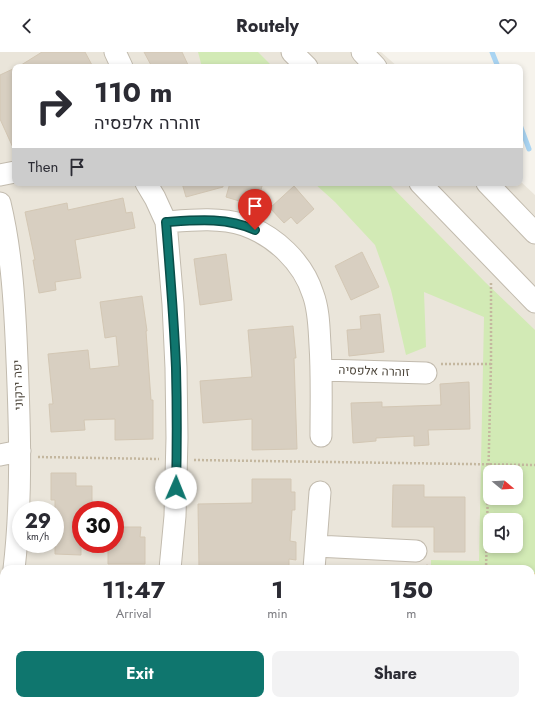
<!DOCTYPE html>
<meta charset="utf-8">
<style>
:root{--surface:#fff;--page:#f2f2f3;--text:#2b2b33;--muted:#7c7c81;--accent:#0f766e}
body{margin:0;font-family:Jost,Heebo,sans-serif;background:var(--page);color:var(--text);height:100vh;display:flex;flex-direction:column;font-size:15px;white-space:nowrap}
*{box-sizing:border-box;margin:0}
p{font-size:13px;color:var(--muted)}
.icon{flex:none;width:22px;height:22px;fill:none;stroke:currentColor;stroke-width:2;stroke-linecap:round;stroke-linejoin:round}
.map{position:relative;flex:1;overflow:hidden}
.drawer{position:absolute;left:0px;top:513px;width:535px;height:140px;display:flex;flex-direction:column;background:var(--surface);border-radius:12px 12px 0 0;box-shadow:0 2px 6px #0003}
.drawer>*{flex:none}
.banner{position:absolute;left:12px;top:12px;width:511px;height:122px;border-radius:8px;box-shadow:0 2px 6px #0003;background:#fff;color:var(--text);overflow:hidden}
.needle{width:26px;rotate:108deg}
.tools{position:absolute;left:483px;top:413px;display:grid;gap:8px}
.tools a{display:grid;place-items:center;width:40px;height:40px;border-radius:8px;background:var(--surface);box-shadow:0 2px 6px #0003;font-size:20px}
.speed{position:absolute;left:12px;top:449px;display:flex;gap:8px;font-size:20px;font-weight:700;text-align:center}
.speed>*{display:grid;place-content:center;width:52px;height:52px;border-radius:50%;background:var(--surface);box-shadow:0 2px 6px #0003;line-height:1}
.speed small{font-size:10px;font-weight:400}
.speed .limit{border:6px solid #d22;background:#fff;color:#111}
.pin{position:absolute;display:grid;place-items:center;width:34px;height:34px;color:#fff;margin:-41px -17px;border-radius:50% 50% 50% 0;rotate:-45deg;box-shadow:0 0 4px #0007}
.pin .icon{rotate:45deg}
.me{position:absolute;width:44px;margin:-22px;rotate:1deg;stroke-linejoin:round;filter:drop-shadow(0 0 3px #0008)}
.turn{display:flex;align-items:center;gap:14px;height:84px;padding:0 16px;font-size:18px}
.turn .icon{width:52px;height:52px;stroke-width:2.5}
.turn b{display:block;font-size:28px;line-height:34px}
.then{display:flex;align-items:center;height:38px;padding:0 16px;background:#0003;gap:8px;font-size:15px}
.eta{display:flex;justify-content:space-evenly;align-items:center;height:68px;text-align:center}
.eta b{font-size:24px;font-weight:700;line-height:28px}
.cta{display:flex;gap:8px;margin-top:auto;padding:8px 16px}
.cta a{flex:1;height:46px;border-radius:8px;background:var(--accent);color:#fff;font-size:16px;font-weight:700;line-height:46px;text-align:center}
.cta a+a{background:var(--page);color:var(--text)}
header{display:flex;justify-content:space-between;align-items:center;height:52px;padding:0 16px;background:var(--surface);font-size:18px;font-weight:700}
.map>svg:first-child{display:block}
.residential{fill:#eae5da;fill-rule:evenodd}
.green{fill:#d2eab5;fill-rule:evenodd}
.lines{fill:none;stroke-linecap:round;stroke-linejoin:round}
.stream{stroke:#a9d4f2;stroke-width:5}
.building{fill:#d8cfc1;stroke:#d3c7b4}
.minor-casing{stroke:#c2bbae;stroke-width:23}
.major-casing{stroke:#e6c16a;stroke-width:24}
.path{stroke:#c4b79f;stroke-width:2.5;stroke-dasharray:2 2;stroke-linecap:butt}
.minor{stroke:#fff;stroke-width:21}
.major{stroke:#ffe39c;stroke-width:22}
.route-casing{stroke:#0a4d48;stroke-width:10}
.route{stroke:#0f766e;stroke-width:7}
.labels{text-anchor:middle;dominant-baseline:central;stroke-width:3.5;stroke-linejoin:round;paint-order:stroke}
.street-label{font-size:12px;fill:#4b4439;stroke:#fff}
</style>
<header><svg class="icon" aria-label="back" viewBox="0 0 24 24"><path d="M15 5l-7 7 7 7"/></svg>Routely<svg class="icon" aria-label="heart" viewBox="0 0 24 24"><path d="M12 20l-8-8c-3-5 5-10 8-4 3-6 11-1 8 4z"/></svg></header>
<div class="map">
<svg width="535" height="653" viewBox="0 0 535 653">
<rect width="100%" height="100%" fill="#f6f3ec"/>
<path class="residential" d="M0 0H381L398 15H15V131H520V129L535 143V653H0ZM490 420H516V446H490ZM21 458H55V492H21ZM81 458H115V492H81ZM490 468H516V494H490ZM4 517H531V649H4Z"/>
<path class="green" d="M198 0H258L273 15H202Z
M314 131H388L485 230 535 278V521L531 524V517H431V508L479 509 484 265 424 240 426 295 406 303 391 238 375 193 335 150ZM490 420H516V446H490ZM490 468H516V494H490Z
M346 649H397L392 653H342Z"/>
<g class="lines">
<path class="stream" d="M492 0 498 15
M520 73 529 97"/>
</g>
<path class="building" d="M42 0H85L93 15H18Z
M144 0H182L189 15H152Z
M15 16V100L0 67V23Z
M182 131H223V135L186 145Z
M230 131H263L256 154 226 145Z
M294 134 314 157 297 172 291 165 284 171 270 156Z
M123 146 126 161 132 160 135 176 75 188 81 226 55 230 56 238 39 241 33 208H35L25 160 67 151 68 158Z
M362 200 379 235 351 248 335 214Z
M226 202 232 248 200 253 194 207Z
M142 244 147 279H146L151 348H153V387L115 388V367L84 368 85 378 51 380 49 352H53L48 302 88 298 90 317 119 314 116 284 105 286 100 250Z
M380 262 384 300 349 304 347 278 361 277 360 264Z
M293 274 296 306H294L297 397 252 398V367L203 371 200 329 252 325 248 278Z
M469 330 470 377 428 378 429 393 414 394V384L376 386V389L353 391 351 351 382 350V355L441 353 440 332Z
M51 421H76V434H92V458H81V503L55 502V448H51Z
M252 427H291V440H295V458H292L290 489 296 490V508L289 507V517H199L198 452 252 451Z
M393 433H424V445H465V500H434V475H392Z
M115 475H141L140 485H145V512H108V492H115Z"/>
<g class="lines">
<defs>
<path id="minor" d="M115 0 122 15
M292 0 307 15
M362 0 376 15
M0 123 15 120
M146 131 155 146 166 170 173 252 176 316 177 386 175 464 170 517
M420 131 535 250
M487 131 535 181
M0 151C12 201 15 256 17 308 20 377 22 448 14 517
M166 170C191 168 220 165 244 173 275 184 303 210 313 242 319 258 319 276 320 293 322 323 321 354 321 384
M322 318 426 321
M0 403 20 399
M316 494 416 499
M314 517 320 440
M0 589 4 573
M141 653 144 649"/>
<path id="major" d="M531 536 535 533
M531 612 535 609
M407 653 411 649
M487 653 492 649"/>
</defs>
<use href="#minor" class="minor-casing"/>
<use href="#major" class="major-casing"/>
<path class="path" d="M441 312H491
M38 405 159 407
M194 408 535 413
M426 514 485 516
M486 517 491 312V231"/>
<use href="#minor" class="minor"/>
<use href="#major" class="major"/>
</g>
<g class="lines">
<defs>
<path id="route" d="M176 436C177 396 177 356 176 316 174 267 170 219 166 170 196 168 227 165 255 178"/>
</defs>
<use href="#route" class="route-casing"/>
<use href="#route" class="route"/>
</g>
<g class="labels">
<g class="street-label">
<text transform="translate(374 319) rotate(2)">זוהרה אלפסיה</text>
<text transform="translate(18 333) rotate(-92)">יפה ירקוני</text>
</g>
</g>
</svg>
<div class="tools">
<a><svg class="needle" viewBox="-14 -14 28 28"><path d="M0-13l5 13h-10z" fill="#e53935"/><path d="M0 13l5-13h-10z" fill="#7c7c81"/></svg></a>
<a><svg class="icon" aria-label="sound" viewBox="0 0 24 24"><path d="M4 9h4l5-4v14l-5-4H4zM17 9q2 3 0 6"/></svg></a>
</div>
<div class="speed"><div>29<small>km/h</small></div><div class="limit">30</div></div>
<div class="pin" style="left:255px;top:178px;background:#d93025"><svg class="icon" aria-label="arrive" viewBox="0 0 24 24"><path d="M6 21V4h12l-3 4 3 4H6"/></svg></div>
<svg class="me" style="left:176px;top:436px" viewBox="-20 -20 40 40"><circle r="19" fill="#fff"/><path d="M0-13L10 11 0 6-10 11z" fill="#0f766e"/></svg>
<div class="banner">
<div class="turn"><svg class="icon" aria-label="right" viewBox="0 0 24 24"><path d="M7 20v-9h11M14 6l5 5-5 5"/></svg><div><b>110 m</b>זוהרה אלפסיה</div></div>
<div class="then">Then<svg class="icon" aria-label="arrive" viewBox="0 0 24 24"><path d="M6 21V4h12l-3 4 3 4H6"/></svg></div>
</div>
<section class="drawer">
<div class="eta">
<div><b>11:47</b><p>Arrival</p></div>
<div><b>1</b><p>min</p></div>
<div><b>150</b><p>m</p></div>
</div>
<div class="cta"><a>Exit</a><a>Share</a></div>
</section>
</div>
